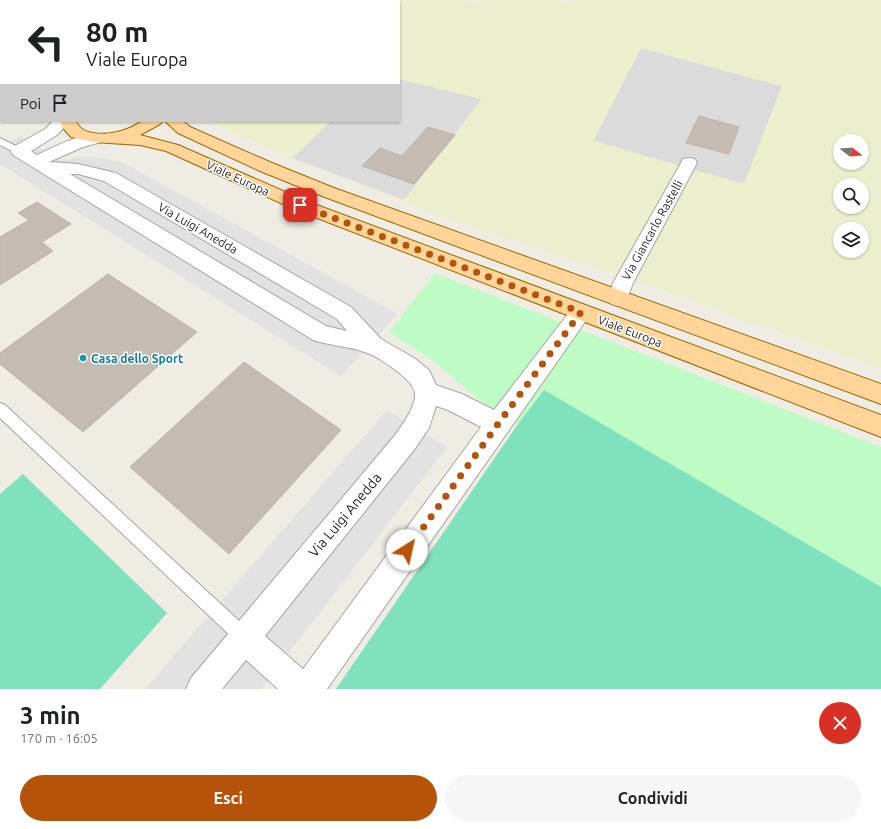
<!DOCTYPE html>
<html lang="it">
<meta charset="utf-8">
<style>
:root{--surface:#fff;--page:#f6f6f6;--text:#202124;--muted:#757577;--accent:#b45309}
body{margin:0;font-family:Ubuntu,sans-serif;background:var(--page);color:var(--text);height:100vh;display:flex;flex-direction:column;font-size:15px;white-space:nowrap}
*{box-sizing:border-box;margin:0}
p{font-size:13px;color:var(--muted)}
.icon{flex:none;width:22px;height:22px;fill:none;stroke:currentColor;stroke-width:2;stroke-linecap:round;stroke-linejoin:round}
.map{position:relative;height:689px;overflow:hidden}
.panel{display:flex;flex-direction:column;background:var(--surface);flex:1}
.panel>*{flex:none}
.top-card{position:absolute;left:0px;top:0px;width:400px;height:122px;box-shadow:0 1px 3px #0004;background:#fff;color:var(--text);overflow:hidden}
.needle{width:26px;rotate:107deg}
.buttons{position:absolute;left:833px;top:134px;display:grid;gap:8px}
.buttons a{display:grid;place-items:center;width:36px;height:36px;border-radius:50%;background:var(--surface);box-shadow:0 1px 3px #0004;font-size:20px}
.pin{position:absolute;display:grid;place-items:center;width:34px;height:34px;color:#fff;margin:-17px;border-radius:8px;box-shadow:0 2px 6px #0006}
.me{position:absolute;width:44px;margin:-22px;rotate:35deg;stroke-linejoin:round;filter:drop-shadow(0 0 3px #0008)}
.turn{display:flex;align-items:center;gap:14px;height:84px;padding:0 20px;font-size:18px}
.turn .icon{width:52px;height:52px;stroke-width:2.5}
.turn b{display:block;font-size:28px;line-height:34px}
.then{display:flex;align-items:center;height:38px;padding:0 20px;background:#0003;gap:8px;font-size:15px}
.round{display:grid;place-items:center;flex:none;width:42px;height:42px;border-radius:21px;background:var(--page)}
.summary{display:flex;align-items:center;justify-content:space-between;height:68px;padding:0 20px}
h1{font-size:24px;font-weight:700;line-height:30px}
.button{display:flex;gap:8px;margin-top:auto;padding:8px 20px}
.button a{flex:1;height:46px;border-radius:24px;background:var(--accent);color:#fff;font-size:16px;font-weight:700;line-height:46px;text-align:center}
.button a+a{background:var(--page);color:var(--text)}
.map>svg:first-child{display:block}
.residential{fill:#dcdbdb}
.industrial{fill:#e9d5e5}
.farmland{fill:#ecefce;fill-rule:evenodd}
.park{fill:#bffbc5}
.pitch{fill:#7fe1bd}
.parking{fill:#e2e2e2}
.building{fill:#c4bbb3;stroke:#c1b2a5}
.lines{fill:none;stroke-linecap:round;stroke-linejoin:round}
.lane-casing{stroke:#a5a5a5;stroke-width:2}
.street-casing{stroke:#a5a5a5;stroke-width:2}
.primary-casing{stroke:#986900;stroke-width:2}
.lane{fill:#fff;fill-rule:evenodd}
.street{fill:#fff;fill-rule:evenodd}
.primary{fill:#ffd599;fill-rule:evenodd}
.route{stroke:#b45309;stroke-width:7;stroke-dasharray:0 12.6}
.culture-dot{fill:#0f9aa8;stroke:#fff;stroke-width:1.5}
.labels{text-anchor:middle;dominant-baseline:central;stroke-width:3;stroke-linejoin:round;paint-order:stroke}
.street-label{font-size:12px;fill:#1e1e1e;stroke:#fff}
.culture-label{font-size:12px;font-weight:bold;fill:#0d838f;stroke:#fff;text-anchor:start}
.near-street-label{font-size:14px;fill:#1e1e1e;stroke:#fff}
</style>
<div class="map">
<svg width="881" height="689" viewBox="0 0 881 689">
<rect width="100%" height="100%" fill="#efece4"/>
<path class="residential" d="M641 48 782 86 744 184 593 141Z
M399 79 482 99 404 200 292 158 331 121H399Z"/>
<path class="industrial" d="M0 0H168L171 1H1V21Z"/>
<path class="farmland" d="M282 0H466L469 4 494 0H559L566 5 570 0H881V368L616 274 427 211 286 155 225 129 211 121H331L293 158 404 200 482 99 399 79V1H280ZM641 48 782 86 744 184 593 141ZM840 141H862V163H840ZM840 185H862V207H840ZM840 229H862V251H840Z"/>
<path class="park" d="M435 273 881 447V689H336L518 424 479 400 435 362 389 332Z"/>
<path class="pitch" d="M544 390 881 587V689H336L518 424Z
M23 474 167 613 100 689H0V494Z"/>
<path class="parking" d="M21 136 60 160 89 156 122 162 398 314 341 376 0 164V147Z
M387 410 447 447 261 689H145Z"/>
<path class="building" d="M699 116 739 127 729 154 686 143Z
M428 127 455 135 414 184 362 166 380 148 402 156Z
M37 202 71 224 42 242 53 251 0 285V237L29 220 18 213Z
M108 274 197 332 83 432 0 364V353Z
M244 362 341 430 229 554 130 467Z"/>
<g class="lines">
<defs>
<path id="lane" d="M0 17H1V21H0Z
M0 138 22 149 24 151 22 153H16L0 145Z
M0 403 5 405 250 631 253 637 250 643 244 646 238 643 0 418Z"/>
<path id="street" d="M53 121H70L57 135 31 151 37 155C54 147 86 130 105 135L107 138 105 141 83 147 49 162 78 164 116 173 351 307 381 339 414 358 429 370 436 385 462 394 494 410 574 306 581 304 588 306 592 312 327 689H278L246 660 222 689H186L191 678 396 434C403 424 416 406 415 393 414 380 379 357 367 353 350 346 331 346 313 340L13 155 11 151 13 147 45 129ZM70 174H78L104 181 337 319 347 331 326 326ZM436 406 448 410 481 427 303 669 265 636 414 450 429 428Z
M689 158 695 159 697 163 633 283 625 304 618 306 611 304 608 298 613 283 681 163 683 159Z"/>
<path id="primary" d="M0 34H1V42H0Z
M0 51H1V59H0Z
M60 121H76C82 138 112 135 127 129 133 127 138 123 144 121 149 120 157 121 163 121L160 124 140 135 178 145 306 201 881 415V437L294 209 166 151 140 145 94 142 71 137 63 128Z
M165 121H183L190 127 272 163 334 188 881 384V404L322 196 260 171 178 133Z"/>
</defs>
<use href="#lane" class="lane-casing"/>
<use href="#street" class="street-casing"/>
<use href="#primary" class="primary-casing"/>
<use href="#lane" class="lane"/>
<use href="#street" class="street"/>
<use href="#primary" class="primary"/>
</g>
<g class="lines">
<path class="route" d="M300 205 581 312 498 424 407 550"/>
</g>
<circle class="culture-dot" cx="83" cy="358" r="4"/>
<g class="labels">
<g class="street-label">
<text transform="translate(238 178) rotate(25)">Viale Europa</text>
<text transform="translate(198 228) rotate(30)">Via Luigi Anedda</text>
<text transform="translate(652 230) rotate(-61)">Via Giancarlo Rastelli</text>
<text transform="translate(630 331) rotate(21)">Viale Europa</text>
</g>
<g class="culture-label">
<text x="91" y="358">Casa dello Sport</text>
</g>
<g class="near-street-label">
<text transform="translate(345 515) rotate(-50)">Via Luigi Anedda</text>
</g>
</g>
</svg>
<div class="buttons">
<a><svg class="needle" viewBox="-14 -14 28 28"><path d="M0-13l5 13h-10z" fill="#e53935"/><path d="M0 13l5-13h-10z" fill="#757577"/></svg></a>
<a><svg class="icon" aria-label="search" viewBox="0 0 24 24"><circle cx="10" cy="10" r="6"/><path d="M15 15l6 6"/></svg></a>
<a><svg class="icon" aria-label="layers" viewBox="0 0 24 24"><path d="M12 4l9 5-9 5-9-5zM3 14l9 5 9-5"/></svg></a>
</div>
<div class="pin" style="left:300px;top:205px;background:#d93025"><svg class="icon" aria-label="arrive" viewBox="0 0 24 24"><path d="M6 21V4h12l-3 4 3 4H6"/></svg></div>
<svg class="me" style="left:407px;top:550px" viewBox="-20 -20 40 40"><circle r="19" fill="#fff"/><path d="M0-13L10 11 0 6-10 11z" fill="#b45309"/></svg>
<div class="top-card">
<div class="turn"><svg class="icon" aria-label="left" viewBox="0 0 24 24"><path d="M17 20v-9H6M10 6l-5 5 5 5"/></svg><div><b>80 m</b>Viale Europa</div></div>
<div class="then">Poi<svg class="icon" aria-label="arrive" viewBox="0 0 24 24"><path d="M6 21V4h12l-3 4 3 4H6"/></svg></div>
</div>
</div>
<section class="panel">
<div class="summary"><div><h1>3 min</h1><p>170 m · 16:05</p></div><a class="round" style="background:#d93025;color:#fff"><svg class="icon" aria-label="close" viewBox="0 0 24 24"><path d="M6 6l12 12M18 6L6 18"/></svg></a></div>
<div class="button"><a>Esci</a><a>Condividi</a></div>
</section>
